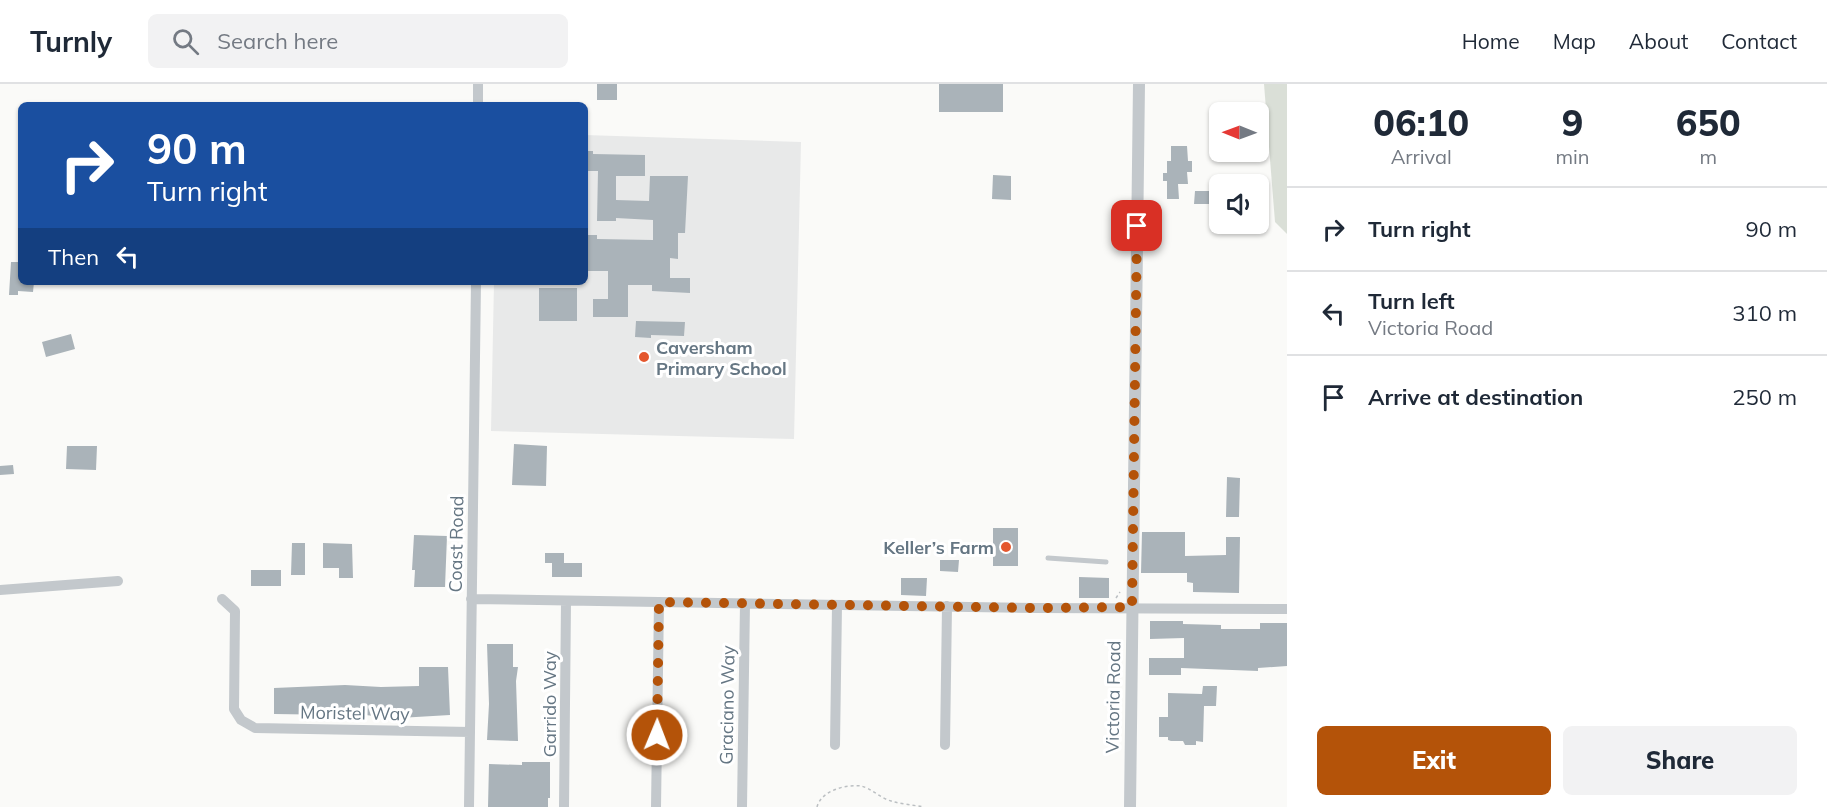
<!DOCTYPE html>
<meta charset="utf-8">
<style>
:root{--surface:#fff;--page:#f2f2f3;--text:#1f2937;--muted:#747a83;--line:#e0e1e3;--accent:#b45309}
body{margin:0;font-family:Mulish,sans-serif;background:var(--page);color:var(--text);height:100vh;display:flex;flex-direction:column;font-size:22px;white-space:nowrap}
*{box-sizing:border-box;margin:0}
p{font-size:20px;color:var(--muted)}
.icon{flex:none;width:33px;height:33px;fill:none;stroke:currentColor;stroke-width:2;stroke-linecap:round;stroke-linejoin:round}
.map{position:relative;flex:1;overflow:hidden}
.panel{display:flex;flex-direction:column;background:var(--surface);width:540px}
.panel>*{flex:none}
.guide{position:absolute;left:18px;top:18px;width:570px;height:183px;border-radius:9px;box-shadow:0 2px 4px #0004;background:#1a4fa0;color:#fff;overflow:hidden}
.needle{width:39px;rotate:271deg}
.buttons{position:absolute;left:1209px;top:18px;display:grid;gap:12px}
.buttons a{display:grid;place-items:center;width:60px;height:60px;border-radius:9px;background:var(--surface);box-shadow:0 2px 4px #0004;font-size:30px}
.pin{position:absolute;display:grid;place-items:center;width:51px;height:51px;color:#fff;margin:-26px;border-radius:12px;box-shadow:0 3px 9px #0006}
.me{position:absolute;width:66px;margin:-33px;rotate:1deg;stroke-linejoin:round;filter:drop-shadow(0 0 4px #0008)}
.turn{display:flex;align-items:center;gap:21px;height:126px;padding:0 30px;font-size:27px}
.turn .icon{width:78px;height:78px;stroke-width:2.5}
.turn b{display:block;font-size:42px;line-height:51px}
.then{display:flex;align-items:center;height:57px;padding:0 30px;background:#0003;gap:12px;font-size:22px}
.eta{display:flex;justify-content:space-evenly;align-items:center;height:102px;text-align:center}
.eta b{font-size:36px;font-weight:800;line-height:42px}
.cta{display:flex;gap:12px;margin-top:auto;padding:12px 30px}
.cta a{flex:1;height:69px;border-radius:9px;background:var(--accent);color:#fff;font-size:24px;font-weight:800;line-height:69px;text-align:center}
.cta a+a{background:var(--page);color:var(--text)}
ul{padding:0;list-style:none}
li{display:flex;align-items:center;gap:18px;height:84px;padding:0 30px;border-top:2px solid var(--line)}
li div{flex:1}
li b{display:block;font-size:22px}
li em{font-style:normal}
header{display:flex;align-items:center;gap:36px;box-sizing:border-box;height:84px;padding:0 30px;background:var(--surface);border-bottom:2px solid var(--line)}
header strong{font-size:28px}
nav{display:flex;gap:33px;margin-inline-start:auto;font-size:21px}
.search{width:420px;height:54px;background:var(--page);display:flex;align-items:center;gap:15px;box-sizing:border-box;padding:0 21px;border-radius:9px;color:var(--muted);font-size:22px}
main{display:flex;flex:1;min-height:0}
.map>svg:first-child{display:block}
.built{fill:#e8e9e9}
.green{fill:#dadfd7}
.building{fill:#aab3b9}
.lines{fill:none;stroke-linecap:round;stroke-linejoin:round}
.path{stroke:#bbbfc2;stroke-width:1.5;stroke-dasharray:3 3;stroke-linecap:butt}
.service{stroke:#c3c8cc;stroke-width:5}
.minor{stroke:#c3c8cc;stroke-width:10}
.tertiary{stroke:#c3c8cc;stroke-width:12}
.route{stroke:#b45309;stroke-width:10;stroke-dasharray:0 18}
.poi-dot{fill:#e4572e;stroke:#fff;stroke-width:2}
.labels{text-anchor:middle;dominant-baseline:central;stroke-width:6;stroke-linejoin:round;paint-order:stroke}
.poi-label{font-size:18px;font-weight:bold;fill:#657683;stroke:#fff;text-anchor:start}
.street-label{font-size:18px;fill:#657683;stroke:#fff}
</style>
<header>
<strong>Turnly</strong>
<div class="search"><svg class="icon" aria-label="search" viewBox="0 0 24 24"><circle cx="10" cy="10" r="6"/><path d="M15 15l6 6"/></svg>Search here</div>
<nav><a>Home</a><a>Map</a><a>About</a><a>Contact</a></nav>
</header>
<main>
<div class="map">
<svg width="1287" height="723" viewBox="0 0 1287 723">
<rect width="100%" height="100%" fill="#fafaf8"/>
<path class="built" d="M585 51 801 58 794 355 491 347 494 198H585Z"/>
<path class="green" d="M1264 0H1287V150L1275 138Z"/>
<path class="building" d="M597 0H617V16H597Z
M939 0H1003V28H939Z
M1171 62H1187L1188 77H1192V88H1187L1188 100H1178L1179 115H1167V97H1163V89H1167V77H1171Z
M585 67H593V70L645 71V92H616V116L649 117 650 92H688L685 149H678V175L670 174V194H690V209L652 207V201H628V233H593V215H608V187H585V151H597V155L653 156V136L616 134V137H597L598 87H585Z
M993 91 1011 92V116L992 115Z
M1195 107H1220V120H1194Z
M11 178H21V198H34L33 208 18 207V211H9Z
M539 204H577V237H539Z
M636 237 685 238 684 252 651 251V254L635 253Z
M71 250 75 265 46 273 42 258Z
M514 360 547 362 546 402 512 401Z
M67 362H97L96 386 66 385Z
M13 381 14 390 0 391V382Z
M1227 393 1240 394 1239 433H1226Z
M993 444H1018V482H993Z
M1142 448H1185V472L1226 471V453H1240L1239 509 1193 508V499L1187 498V489H1141Z
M414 451 447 452 445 503H414L415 486H412Z
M292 459H305V491H291Z
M323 459 352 460 353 494H339V484H323Z
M545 469H564V479H582V493H552V479H545Z
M940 476H959L958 488 940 487Z
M251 486H281V502H251Z
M1079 493 1109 494V514H1079Z
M901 494H927L926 512 901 511Z
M1150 537H1183V540L1221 541V545H1260V539H1287V582L1258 584V587L1181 584V591H1149V574H1184V554L1150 555Z
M487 560H513V583H518L516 597 518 657 487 656 489 620Z
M419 583H448L450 631 399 634 341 629V631L274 630V604L345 601 381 603 419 602Z
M1203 602H1217L1216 622H1204L1203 658 1196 657V661H1185L1183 657H1171L1168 656V653H1159V633H1168V609L1202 610Z
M522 678H550V714H548V723H488L489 680 522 681Z"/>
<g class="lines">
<path class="path" d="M1116 514 1120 508
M817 723C821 707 845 700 861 702 871 704 880 714 891 717 901 720 913 721 924 723"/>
<path class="service" d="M1048 474 1106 478"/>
<path class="minor" d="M478 21V0
M0 506 118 497
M222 515 235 527 234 625 241 636 255 644 470 648
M471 515 1036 524 1287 525
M835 661 837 521
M945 661 947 522
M469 723 476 198
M564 723 566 517
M656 723 659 518
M742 723 745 519"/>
<path class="tertiary" d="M1130 723 1139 0"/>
</g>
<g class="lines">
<path class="route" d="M657 651 659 518 1036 524 1132 523 1137 142"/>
</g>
<g class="poi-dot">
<circle cx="644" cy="273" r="6"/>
<circle cx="1006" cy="463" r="6"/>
</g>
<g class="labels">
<g class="poi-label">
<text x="656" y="263">Caversham<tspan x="656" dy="21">Primary School</tspan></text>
<text x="994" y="463" text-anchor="end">Keller’s Farm</text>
</g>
<g class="street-label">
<text transform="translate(456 460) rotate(-89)">Coast Road</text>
<text transform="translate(1113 613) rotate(-89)">Victoria Road</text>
<text transform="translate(549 620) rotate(-90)">Garrido Way</text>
<text transform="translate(727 621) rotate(-89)">Graciano Way</text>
<text transform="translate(355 629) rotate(1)">Moristel Way</text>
</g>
</g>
</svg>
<div class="buttons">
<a><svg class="needle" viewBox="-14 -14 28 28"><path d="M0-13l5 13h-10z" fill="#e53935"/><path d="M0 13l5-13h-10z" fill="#747a83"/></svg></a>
<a><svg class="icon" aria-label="sound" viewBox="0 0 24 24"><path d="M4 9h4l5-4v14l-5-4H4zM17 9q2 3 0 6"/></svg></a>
</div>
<div class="pin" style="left:1137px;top:142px;background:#d93025"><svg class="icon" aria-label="arrive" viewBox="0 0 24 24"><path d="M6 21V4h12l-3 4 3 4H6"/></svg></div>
<svg class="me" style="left:657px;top:651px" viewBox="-20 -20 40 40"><circle r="17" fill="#b45309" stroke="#fff" stroke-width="3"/><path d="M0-11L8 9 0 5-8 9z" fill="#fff"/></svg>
<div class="guide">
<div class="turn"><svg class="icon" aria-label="right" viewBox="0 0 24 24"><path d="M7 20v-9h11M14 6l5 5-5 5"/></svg><div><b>90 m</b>Turn right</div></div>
<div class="then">Then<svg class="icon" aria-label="left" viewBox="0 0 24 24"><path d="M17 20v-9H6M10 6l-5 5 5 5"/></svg></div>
</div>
</div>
<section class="panel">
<div class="eta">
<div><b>06:10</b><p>Arrival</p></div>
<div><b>9</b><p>min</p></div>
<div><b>650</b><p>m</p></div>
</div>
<ul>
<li><svg class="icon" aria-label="right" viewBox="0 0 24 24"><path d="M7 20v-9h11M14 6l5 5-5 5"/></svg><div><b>Turn right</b></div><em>90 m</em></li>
<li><svg class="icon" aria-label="left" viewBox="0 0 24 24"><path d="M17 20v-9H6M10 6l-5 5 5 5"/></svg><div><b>Turn left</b><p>Victoria Road</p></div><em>310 m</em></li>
<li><svg class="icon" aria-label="arrive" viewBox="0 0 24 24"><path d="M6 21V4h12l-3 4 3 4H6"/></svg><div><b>Arrive at destination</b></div><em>250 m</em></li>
</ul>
<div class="cta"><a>Exit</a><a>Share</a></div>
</section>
</main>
